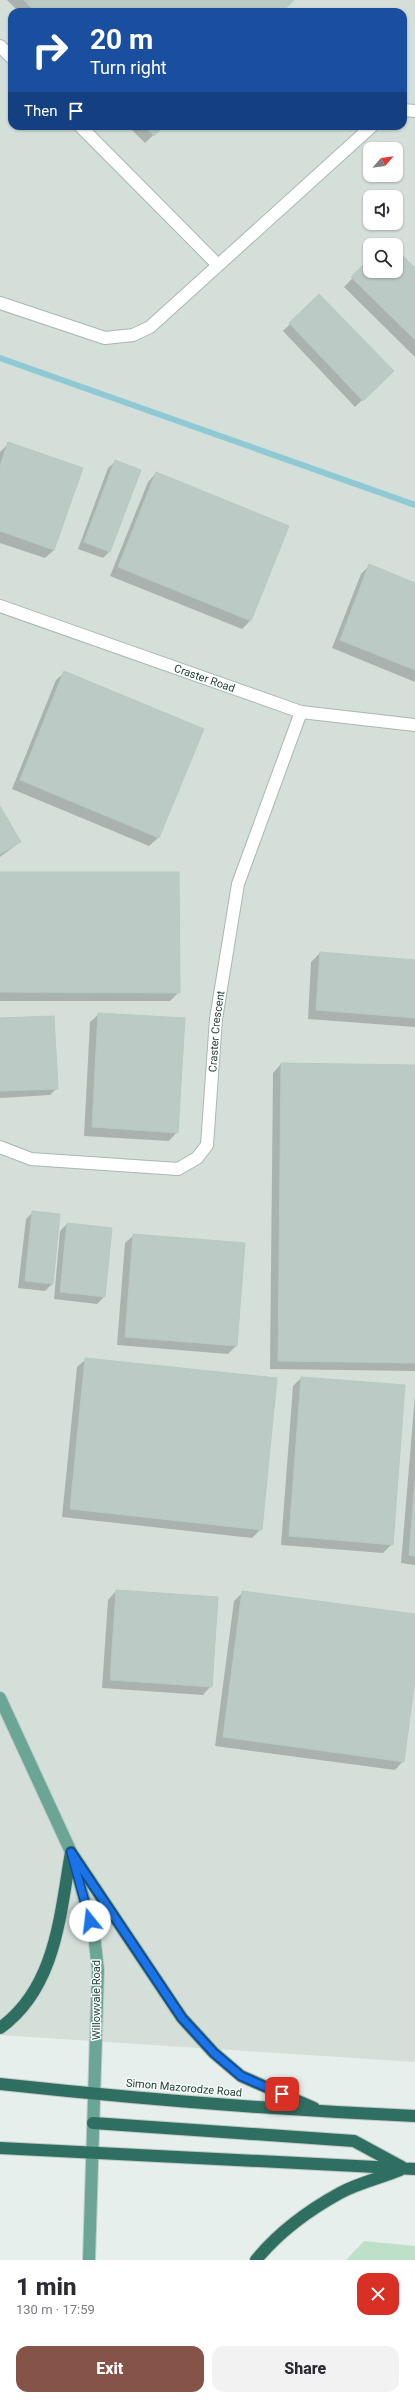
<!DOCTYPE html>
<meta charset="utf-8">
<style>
:root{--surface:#fff;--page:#f2f2f3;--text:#2b2b33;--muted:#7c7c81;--accent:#855347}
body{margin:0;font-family:Roboto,sans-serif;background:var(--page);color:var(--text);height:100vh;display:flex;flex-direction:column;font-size:15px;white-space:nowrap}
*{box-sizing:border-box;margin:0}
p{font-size:13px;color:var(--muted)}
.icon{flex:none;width:22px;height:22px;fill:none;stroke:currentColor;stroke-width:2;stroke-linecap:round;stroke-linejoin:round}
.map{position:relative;height:2260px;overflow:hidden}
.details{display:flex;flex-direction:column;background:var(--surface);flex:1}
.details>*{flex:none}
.guide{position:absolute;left:8px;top:8px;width:399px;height:122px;border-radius:12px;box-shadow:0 1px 3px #0004;background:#1a4fa0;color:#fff;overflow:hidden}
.needle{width:26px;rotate:62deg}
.buttons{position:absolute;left:363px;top:142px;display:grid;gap:8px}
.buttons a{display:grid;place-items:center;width:40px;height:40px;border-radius:8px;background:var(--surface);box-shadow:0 1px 3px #0004;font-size:20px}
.pin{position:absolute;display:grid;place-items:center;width:34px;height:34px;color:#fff;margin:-17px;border-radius:8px;box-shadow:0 2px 6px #0006}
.me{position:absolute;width:44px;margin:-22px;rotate:344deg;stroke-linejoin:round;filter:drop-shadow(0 0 3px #0008)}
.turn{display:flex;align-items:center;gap:14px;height:84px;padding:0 16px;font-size:18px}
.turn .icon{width:52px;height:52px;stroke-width:2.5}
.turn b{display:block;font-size:28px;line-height:34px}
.then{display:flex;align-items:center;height:38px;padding:0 16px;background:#0003;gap:8px;font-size:15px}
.round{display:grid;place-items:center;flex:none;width:42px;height:42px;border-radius:12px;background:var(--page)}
.summary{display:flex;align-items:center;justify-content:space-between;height:68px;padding:0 16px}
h1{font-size:24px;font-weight:800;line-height:30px}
.primary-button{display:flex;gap:8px;margin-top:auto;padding:8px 16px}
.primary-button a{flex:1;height:46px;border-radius:12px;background:var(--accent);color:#fff;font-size:16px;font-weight:800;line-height:46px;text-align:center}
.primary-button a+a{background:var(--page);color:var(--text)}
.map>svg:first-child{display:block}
.built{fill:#d4dfda;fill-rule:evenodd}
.green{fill:#bfe0c8}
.shadow{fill:#0003}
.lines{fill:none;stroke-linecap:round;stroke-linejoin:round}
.stream{stroke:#8ec9d4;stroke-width:6}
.building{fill:#bbcac4;stroke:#b8c9c2}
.minor-casing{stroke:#a8b8b2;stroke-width:14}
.major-casing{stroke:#c2cac8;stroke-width:14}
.highway-casing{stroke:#c2cac8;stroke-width:14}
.minor{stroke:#fff;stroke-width:12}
.major{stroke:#6aa596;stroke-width:12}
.highway{stroke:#2f6f62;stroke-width:12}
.route-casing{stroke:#114b97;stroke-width:10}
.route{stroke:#1a73e8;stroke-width:7}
.labels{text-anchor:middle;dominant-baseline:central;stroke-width:3;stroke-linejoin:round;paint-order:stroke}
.street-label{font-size:11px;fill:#24423a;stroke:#f7fbf9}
</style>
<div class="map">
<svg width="415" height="2260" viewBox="0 0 415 2260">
<rect width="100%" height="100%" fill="#e6efeb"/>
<path class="built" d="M0 0H415V2062L0 2035ZM12 12H403V126H12ZM370 149H396V175H370ZM370 197H396V223H370ZM370 245H396V271H370Z"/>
<path class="green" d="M364 2241 415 2246V2260H346Z"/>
<path class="shadow" d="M7 0H293L280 12H19Z
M128 126H163L145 143Z
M396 251 415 269V357L344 287 370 260V271H396Z
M319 295 392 371 355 407 283 331Z
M9 443 82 469 54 550 45 558 0 543V452Z
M115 462 110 551 103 558 78 549 108 468Z
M156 473 250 621 242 629 110 576 148 482Z
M369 566 415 584V682L332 648 361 574Z
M65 672 202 729 158 838 149 846 12 789 56 680Z
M0 808 20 842 0 857Z
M0 873 179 992 170 1001H0Z
M320 953 415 961V1027L308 1019 311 962Z
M99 1014 177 1132 169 1141 84 1136 90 1022Z
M0 1019 57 1088 50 1095 0 1098Z
M281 1064 415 1066V1371L270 1369 273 1073Z
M33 1212 52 1284 45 1291 18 1288 26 1219Z
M67 1224 104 1297 97 1304 54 1299 60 1231Z
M134 1235 236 1346 228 1354 117 1345 125 1243Z
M86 1359 261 1529 252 1538 62 1517 77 1367Z
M301 1378 392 1544 383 1553 281 1545 293 1386Z
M415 1395V1565L401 1563Z
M116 1591 211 1686 203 1695 102 1688 108 1600Z
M243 1592 415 1616V1672L403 1761 395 1770 215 1746 234 1601Z"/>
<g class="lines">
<path class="stream" d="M0 358 415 505"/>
</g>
<path class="building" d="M24 0H294L282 12H35Z
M145 126H164L154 136Z
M396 249 415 268V340L351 277 370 258V271H396Z
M319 294 394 371 363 401 289 323Z
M8 442 83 468 54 550 0 531V466Z
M115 460 141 470 110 552 84 542Z
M156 472 289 526 251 621 118 567Z
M369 564 415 583V670L340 640Z
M64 671 204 729 159 838 20 780Z
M0 806 21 842 0 854Z
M0 872H179L180 993 0 992Z
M320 952 415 960V1018L316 1010Z
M98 1013 185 1018 178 1133 92 1127Z
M54 1016 58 1089 0 1091V1018Z
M281 1063 415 1065V1363L278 1361Z
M32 1211 60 1214 53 1284 25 1281Z
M67 1223 112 1228 105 1297 60 1292Z
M133 1234 245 1243 237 1346 125 1337Z
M85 1358 277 1378 262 1530 70 1509Z
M301 1377 405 1385 393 1545 289 1536Z
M415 1482V1556L409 1555Z
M116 1590 218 1597 212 1687 110 1680Z
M242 1591 415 1614V1679L404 1762 223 1737Z"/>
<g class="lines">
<defs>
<g id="minor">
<path d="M0 46 12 58"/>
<path d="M403 110 415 111"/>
<path d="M80 126 217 264"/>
<path d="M0 303 105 338 133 335 150 327 372 126"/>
<path id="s1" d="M0 606 301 712 415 725"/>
<path id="s2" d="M0 1147 31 1159 178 1169 197 1158 207 1145 216 1019 238 884 301 712"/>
</g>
<path id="major" d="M0 1698 71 1852 94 1934 98 1970 89 2260"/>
<path id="highway" d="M71 1852 182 2018 214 2053 241 2076 314 2108
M0 2028C56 1988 60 1915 71 1852
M0 2084C138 2099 276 2110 415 2116
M93 2123 354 2141 402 2167
M0 2148 415 2169
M256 2260C278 2233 309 2210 340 2193 358 2183 381 2178 400 2170"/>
</defs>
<use href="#minor" class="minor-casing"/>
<use href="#major" class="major-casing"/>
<use href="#highway" class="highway-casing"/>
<use href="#minor" class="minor"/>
<use href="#major" class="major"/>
<use href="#highway" class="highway"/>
</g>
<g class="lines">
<defs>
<path id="route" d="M90 1921 71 1852 182 2018 214 2053 241 2076 282 2094"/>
</defs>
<use href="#route" class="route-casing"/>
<use href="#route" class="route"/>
</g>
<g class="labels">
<g class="street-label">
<text stroke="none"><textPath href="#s1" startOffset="217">Craster Road</textPath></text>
<text stroke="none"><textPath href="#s2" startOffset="333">Craster Crescent</textPath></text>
<text transform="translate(96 2000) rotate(-90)">Willowvale Road</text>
<text transform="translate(184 2088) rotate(5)">Simon Mazorodze Road</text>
</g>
</g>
</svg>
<div class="buttons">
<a><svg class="needle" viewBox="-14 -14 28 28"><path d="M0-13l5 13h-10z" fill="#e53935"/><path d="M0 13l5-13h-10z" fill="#7c7c81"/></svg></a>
<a><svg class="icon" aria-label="sound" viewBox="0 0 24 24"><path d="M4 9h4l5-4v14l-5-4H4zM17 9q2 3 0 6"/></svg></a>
<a><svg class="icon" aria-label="search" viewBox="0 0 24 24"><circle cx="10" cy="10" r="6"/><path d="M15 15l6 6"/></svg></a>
</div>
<div class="pin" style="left:282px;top:2094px;background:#d93025"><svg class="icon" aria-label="arrive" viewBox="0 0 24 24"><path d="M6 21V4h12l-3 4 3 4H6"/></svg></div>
<svg class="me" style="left:90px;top:1921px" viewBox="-20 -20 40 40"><circle r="19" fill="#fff"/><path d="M0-13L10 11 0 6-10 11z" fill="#1a73e8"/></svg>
<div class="guide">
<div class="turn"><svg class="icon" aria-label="right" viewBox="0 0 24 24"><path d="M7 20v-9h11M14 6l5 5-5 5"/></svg><div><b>20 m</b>Turn right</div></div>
<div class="then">Then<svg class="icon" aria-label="arrive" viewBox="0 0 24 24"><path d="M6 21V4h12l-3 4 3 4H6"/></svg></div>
</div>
</div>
<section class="details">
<div class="summary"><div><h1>1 min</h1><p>130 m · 17:59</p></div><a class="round" style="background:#d93025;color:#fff"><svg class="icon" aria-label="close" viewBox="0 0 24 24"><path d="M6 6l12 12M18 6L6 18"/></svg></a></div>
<div class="primary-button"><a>Exit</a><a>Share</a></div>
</section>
